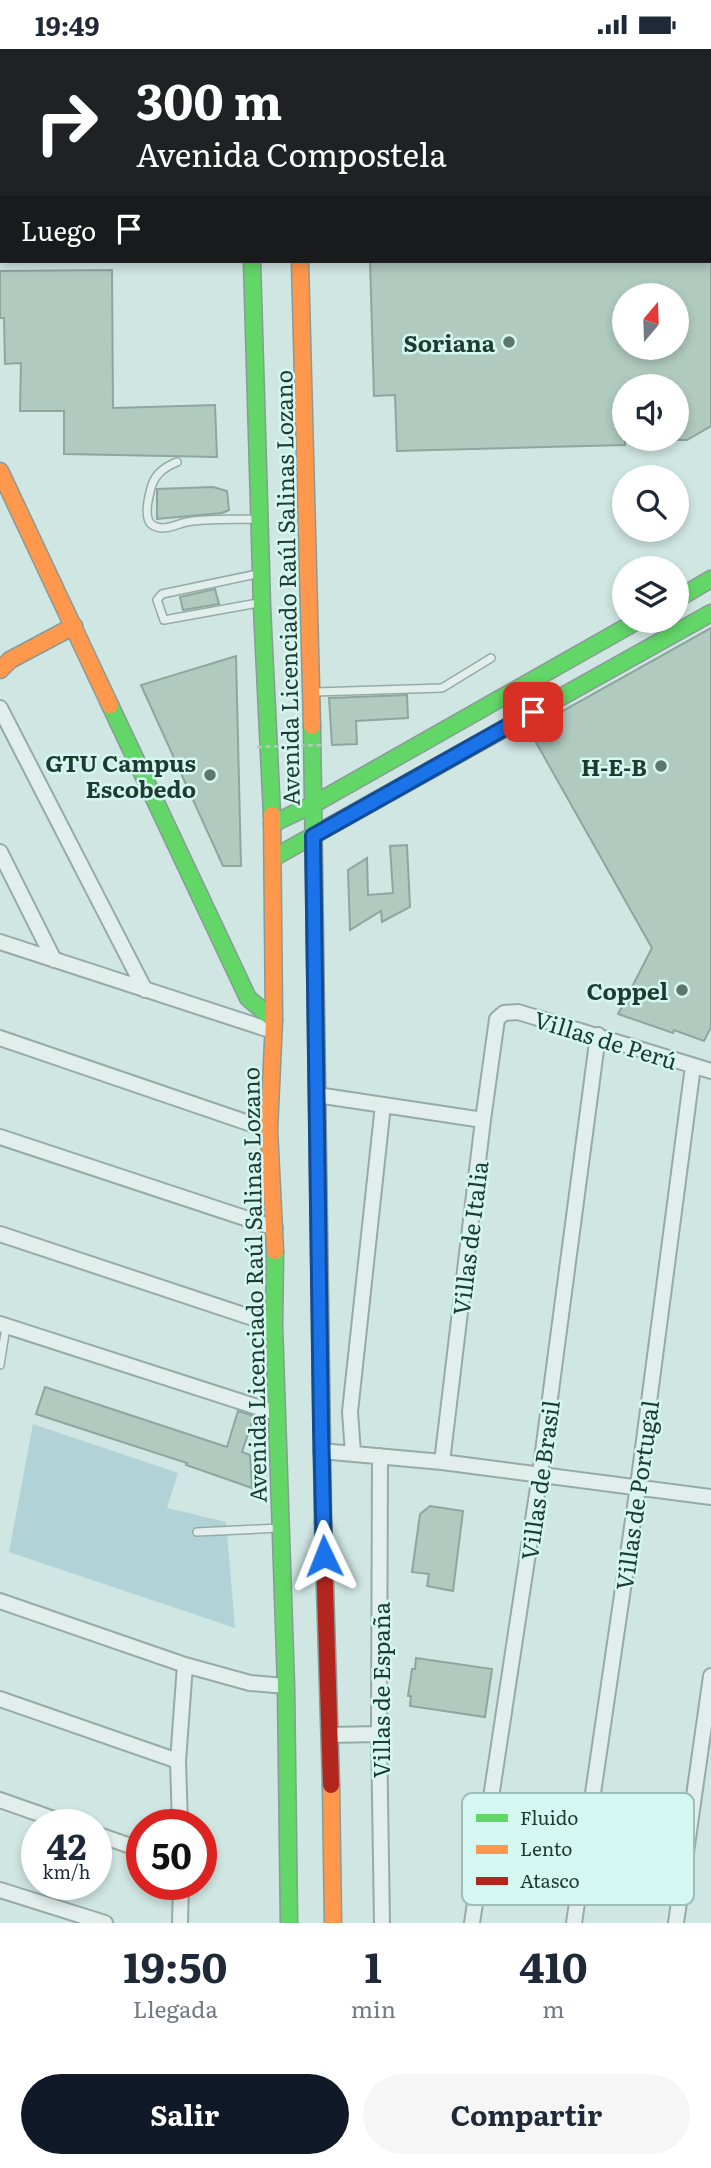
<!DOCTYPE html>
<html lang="es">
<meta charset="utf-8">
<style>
:root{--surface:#fff;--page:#f6f6f7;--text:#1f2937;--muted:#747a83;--accent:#111827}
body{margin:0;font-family:Literata,serif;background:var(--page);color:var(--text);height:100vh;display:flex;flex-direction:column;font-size:26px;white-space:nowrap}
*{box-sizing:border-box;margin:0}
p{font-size:23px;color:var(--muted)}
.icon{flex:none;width:38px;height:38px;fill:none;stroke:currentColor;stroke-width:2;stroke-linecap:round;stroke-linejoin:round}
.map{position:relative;height:1874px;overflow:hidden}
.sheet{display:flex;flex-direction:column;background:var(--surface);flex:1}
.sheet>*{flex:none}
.top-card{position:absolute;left:0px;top:0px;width:712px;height:214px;box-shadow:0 4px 10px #0003;background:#202124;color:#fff;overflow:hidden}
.needle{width:46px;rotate:19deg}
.fabs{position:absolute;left:612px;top:234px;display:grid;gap:14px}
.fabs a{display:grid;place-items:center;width:77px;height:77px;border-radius:50%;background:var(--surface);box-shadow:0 4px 10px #0003;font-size:35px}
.speed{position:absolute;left:21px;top:1760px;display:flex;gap:14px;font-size:35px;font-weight:700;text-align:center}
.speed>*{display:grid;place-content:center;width:91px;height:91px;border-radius:50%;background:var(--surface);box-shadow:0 4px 10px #0003;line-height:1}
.speed small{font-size:18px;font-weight:400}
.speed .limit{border:10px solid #d22;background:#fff;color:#111}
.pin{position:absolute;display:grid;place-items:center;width:60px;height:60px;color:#fff;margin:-30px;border-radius:14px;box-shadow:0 4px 10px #0006}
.me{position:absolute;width:77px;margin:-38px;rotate:358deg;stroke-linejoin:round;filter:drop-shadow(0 0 5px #0008)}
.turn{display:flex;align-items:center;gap:24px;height:147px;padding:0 21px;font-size:32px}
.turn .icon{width:91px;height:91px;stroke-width:2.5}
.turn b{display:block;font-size:49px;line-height:60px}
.then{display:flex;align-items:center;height:66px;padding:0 21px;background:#0003;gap:14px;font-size:26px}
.eta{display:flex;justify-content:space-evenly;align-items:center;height:119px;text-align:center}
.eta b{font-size:42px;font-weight:700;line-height:49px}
.button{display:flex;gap:14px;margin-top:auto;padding:14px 21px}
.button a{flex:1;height:80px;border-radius:42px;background:var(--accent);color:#fff;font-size:28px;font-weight:700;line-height:80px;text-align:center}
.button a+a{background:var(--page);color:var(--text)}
.status{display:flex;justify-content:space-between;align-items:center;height:49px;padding:0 35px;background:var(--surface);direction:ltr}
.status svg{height:19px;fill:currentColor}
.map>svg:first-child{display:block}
.green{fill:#b1d2d7}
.building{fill:#b0cac0;stroke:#8ea69d;stroke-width:2;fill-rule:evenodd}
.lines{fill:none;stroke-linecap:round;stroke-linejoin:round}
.lane-casing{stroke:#97aba6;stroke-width:10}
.street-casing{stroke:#97aba6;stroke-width:18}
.fast-casing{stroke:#889b96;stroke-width:19}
.slow-casing{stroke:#889b96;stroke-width:19}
.jam-casing{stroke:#889b96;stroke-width:19}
.lane{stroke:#e1eeeb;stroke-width:7}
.street{stroke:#e1eeeb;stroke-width:14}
.fast{stroke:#63d668;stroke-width:16}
.slow{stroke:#ff974d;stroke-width:16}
.jam{stroke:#b3261e;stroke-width:16}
.path-bridge{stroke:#b7c7c3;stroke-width:2.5;stroke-dasharray:5 3.5;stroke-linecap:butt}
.route-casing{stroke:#114b97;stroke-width:18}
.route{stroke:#1a73e8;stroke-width:12}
.poi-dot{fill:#5d776e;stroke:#d5f7f1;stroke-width:2.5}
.labels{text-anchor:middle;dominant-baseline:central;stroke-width:5;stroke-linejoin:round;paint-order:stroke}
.poi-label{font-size:23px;font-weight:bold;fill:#1f3b30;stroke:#d5f7f1;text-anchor:end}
.street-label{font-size:23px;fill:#1f3b30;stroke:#d5f7f1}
.key{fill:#d5f7f1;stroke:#9ebfb7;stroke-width:2}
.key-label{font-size:19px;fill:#1f3b30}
</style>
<div class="status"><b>19:49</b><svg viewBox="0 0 49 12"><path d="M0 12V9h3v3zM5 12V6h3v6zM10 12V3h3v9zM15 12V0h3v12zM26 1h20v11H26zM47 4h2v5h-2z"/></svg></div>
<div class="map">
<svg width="711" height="1874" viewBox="0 0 711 1874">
<rect width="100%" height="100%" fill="#cfe6e2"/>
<path class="green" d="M33 1375 178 1424 167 1459 226 1473 235 1579 9 1503Z"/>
<path class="building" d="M370 212H711V377L687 391H677V338H625V396L397 402 395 346 374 347ZM625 247H677V299H625Z
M112 221 113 359 215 356 217 408 64 405V362H20L21 314 5 315 4 269H0V222Z
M213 438 227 442 229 461 222 464 157 470V440Z
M215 540 219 555 183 561 180 548Z
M711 579V978L704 992 674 981 673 984 618 965 652 899 529 681Z
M236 607 241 817H223L141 636Z
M407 646 408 669 356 672 357 695 332 696 329 649Z
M407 796 410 858 382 873 381 862 350 881 348 821 367 809 368 846 393 844 390 797Z
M45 1338 227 1398 238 1362 254 1367 242 1403 250 1406 252 1439 186 1416 187 1414 36 1365Z
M430 1457 463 1462 453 1542 427 1537 429 1525 412 1523 420 1465Z
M416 1609 492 1620 485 1668 410 1657 411 1647H408L412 1620H415Z"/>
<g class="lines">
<defs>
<path id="lane" d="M177 413C162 419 153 427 150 443 148 451 144 468 151 475 162 484 176 475 187 473 209 469 235 471 258 470
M257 525 162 545 157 551 164 571 258 554
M315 643 442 639 491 609
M0 1316 6 1278
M197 1483 279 1479"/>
<path id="street" d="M341 2 342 0
M0 659 145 941
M0 803 54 911
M0 893 273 982
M0 989 269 1081
M317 1046 483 1071
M0 1088 275 1179
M0 1185 274 1276
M0 1275 276 1364
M321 1402 442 1413 711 1448
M353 1404 350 1363 383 1056
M380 1407 379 1685 382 1874
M442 1413 483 1071 497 970 504 964 518 963 711 1022
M0 1552 185 1616 250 1634 286 1637
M0 1650 178 1712
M330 1686 379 1685
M0 1751 71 1776
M180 1776 178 1712 185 1616
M96 1785 142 1801
M0 1841 105 1874
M180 1874 181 1836
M472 1874 540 1425 598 986
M574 1874 638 1437 693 1017
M676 1874 711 1627"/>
<path id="fast" d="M248 0V2
M298 0V2
M252 212 262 558 272 766
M677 550 711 530
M110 656 248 949 274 971
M312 677 323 1473
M272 775 314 755 637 572
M273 809 711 564
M275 1202 274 1276 286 1637 289 1874"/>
<path id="slow" d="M300 212 312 677
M0 422 110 656
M0 621 10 611 74 577
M272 766 274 971 269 1081 275 1202
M331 1736 333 1874"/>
<path id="jam" d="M707 0 708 2
M323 1473 331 1736"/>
</defs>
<use href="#lane" class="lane-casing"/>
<use href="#street" class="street-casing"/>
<use href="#fast" class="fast-casing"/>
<use href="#slow" class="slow-casing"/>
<use href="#jam" class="jam-casing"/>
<use href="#lane" class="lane"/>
<use href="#street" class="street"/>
<use href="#fast" class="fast"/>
<use href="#slow" class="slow"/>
<use href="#jam" class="jam"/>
<path class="path-bridge" d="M257 698 325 696"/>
</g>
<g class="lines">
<defs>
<path id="route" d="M324 1507 321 1377 313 787 533 663"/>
</defs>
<use href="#route" class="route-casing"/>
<use href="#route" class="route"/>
</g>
<g class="poi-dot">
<circle cx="509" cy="293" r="7"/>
<circle cx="661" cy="717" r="7"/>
<circle cx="210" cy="726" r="7"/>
<circle cx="682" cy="941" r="7"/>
</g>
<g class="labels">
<g class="poi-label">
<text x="495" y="293">Soriana</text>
<text x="196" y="713">GTU Campus<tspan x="196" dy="26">Escobedo</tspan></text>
<text x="647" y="717">H-E-B</text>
<text x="668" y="941">Coppel</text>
</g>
<g class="street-label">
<text transform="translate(286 539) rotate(-91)">Avenida Licenciado Raúl Salinas Lozano</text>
<text transform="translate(606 990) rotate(17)">Villas de Perú</text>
<text transform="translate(469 1189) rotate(-83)">Villas de Italia</text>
<text transform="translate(253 1236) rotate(-91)">Avenida Licenciado Raúl Salinas Lozano</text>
<text transform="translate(539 1431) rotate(-82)">Villas de Brasil</text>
<text transform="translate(636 1446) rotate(-82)">Villas de Portugal</text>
<text transform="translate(380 1641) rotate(-90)">Villas de España</text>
</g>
</g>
<rect x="462" y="1744" width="232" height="112" rx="10" class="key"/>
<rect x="476" y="1765" width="32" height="8" fill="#63d668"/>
<rect x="476" y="1796" width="32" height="9" fill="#ff974d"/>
<rect x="476" y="1828" width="32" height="8" fill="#b3261e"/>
<g class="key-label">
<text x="520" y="1776">Fluido</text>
<text x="520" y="1807">Lento</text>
<text x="520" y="1839">Atasco</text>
</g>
</svg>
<div class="fabs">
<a><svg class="needle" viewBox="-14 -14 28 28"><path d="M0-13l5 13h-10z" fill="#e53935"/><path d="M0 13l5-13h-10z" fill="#747a83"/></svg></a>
<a><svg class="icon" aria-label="sound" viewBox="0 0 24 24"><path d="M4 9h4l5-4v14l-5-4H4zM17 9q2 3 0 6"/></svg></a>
<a><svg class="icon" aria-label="search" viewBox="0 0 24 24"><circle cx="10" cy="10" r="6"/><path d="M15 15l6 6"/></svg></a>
<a><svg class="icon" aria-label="layers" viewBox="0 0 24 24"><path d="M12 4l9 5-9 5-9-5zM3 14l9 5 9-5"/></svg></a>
</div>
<div class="speed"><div>42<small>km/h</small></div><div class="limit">50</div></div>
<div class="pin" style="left:533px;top:663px;background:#d93025"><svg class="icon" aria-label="arrive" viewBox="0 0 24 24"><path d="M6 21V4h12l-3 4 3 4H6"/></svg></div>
<svg class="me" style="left:324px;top:1507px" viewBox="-20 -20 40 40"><path d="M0-17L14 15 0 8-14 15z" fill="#1a73e8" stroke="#fff" stroke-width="4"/></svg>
<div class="top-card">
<div class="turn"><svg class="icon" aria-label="right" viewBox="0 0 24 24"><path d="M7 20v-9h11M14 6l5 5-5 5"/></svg><div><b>300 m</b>Avenida Compostela</div></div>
<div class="then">Luego<svg class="icon" aria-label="arrive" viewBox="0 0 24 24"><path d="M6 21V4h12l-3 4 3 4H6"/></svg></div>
</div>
</div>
<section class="sheet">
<div class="eta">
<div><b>19:50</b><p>Llegada</p></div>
<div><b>1</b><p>min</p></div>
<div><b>410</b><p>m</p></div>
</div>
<div class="button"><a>Salir</a><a>Compartir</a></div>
</section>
